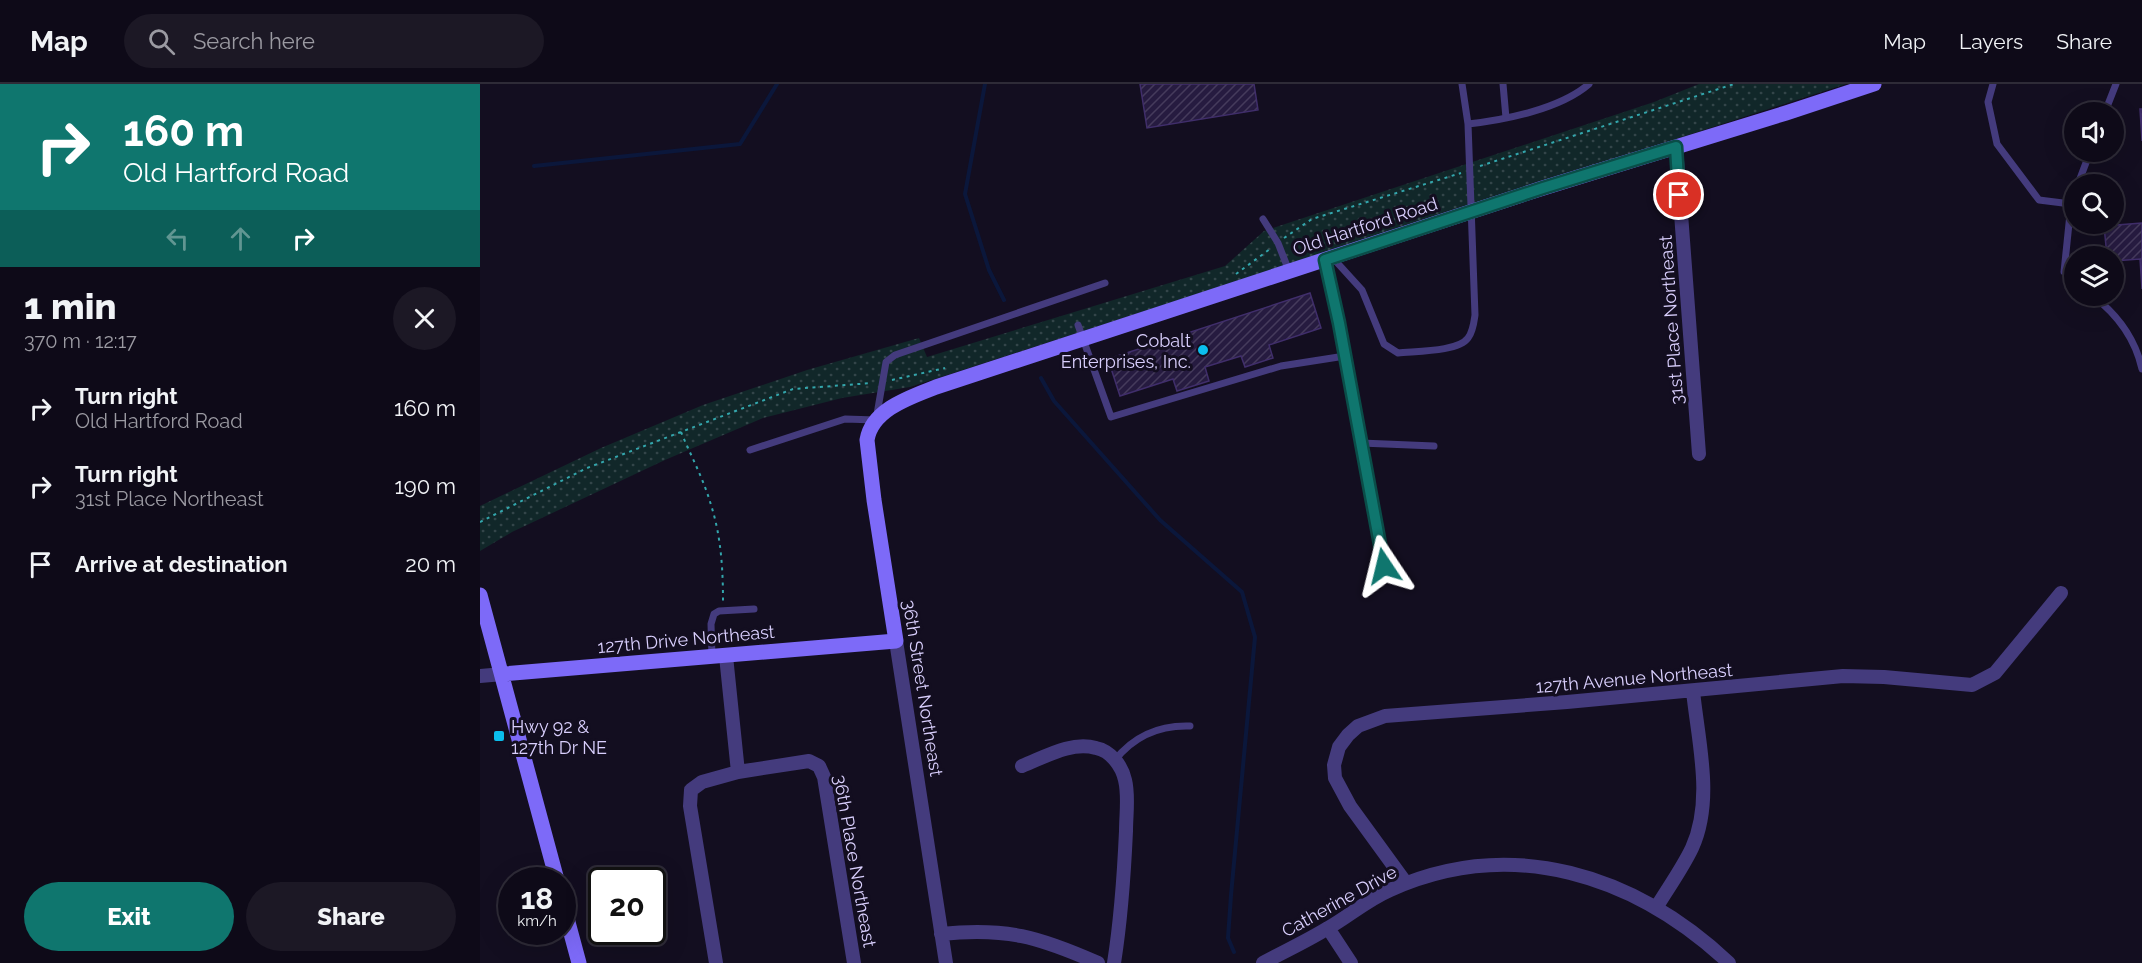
<!DOCTYPE html>
<meta charset="utf-8">
<style>
:root{--surface:#0e0a18;--page:#1c1825;--text:#f1f3f6;--muted:#9b9aa2;--line:#2e2b37;--accent:#0f766e}
body{margin:0;font-family:Raleway,sans-serif;background:var(--page);color:var(--text);height:100vh;display:flex;flex-direction:column;font-size:22px;white-space:nowrap}
*{box-sizing:border-box;margin:0}
p{font-size:20px;color:var(--muted)}
.icon{flex:none;width:33px;height:33px;fill:none;stroke:currentColor;stroke-width:2;stroke-linecap:round;stroke-linejoin:round}
.map{position:relative;flex:1;overflow:hidden}
.side{display:flex;flex-direction:column;background:var(--surface);width:480px}
.side>*{flex:none}
.guide{background:#0f766e;color:#fff;overflow:hidden}
.controls{position:absolute;left:1584px;top:18px;display:grid;gap:12px}
.controls a{display:grid;place-items:center;width:60px;height:60px;border-radius:50%;background:var(--surface);box-shadow:0 6px 24px #0002,0 0 0 2px var(--line);font-size:30px}
.speed{position:absolute;left:18px;top:783px;display:flex;gap:12px;font-size:30px;font-weight:700;text-align:center}
.speed>*{display:grid;place-content:center;width:78px;height:78px;border-radius:50%;background:var(--surface);box-shadow:0 6px 24px #0002,0 0 0 2px var(--line);line-height:1}
.speed small{font-size:15px;font-weight:400}
.speed .limit{border:3px solid #111;border-radius:9px;background:#fff;color:#111}
.pin{position:absolute;display:grid;place-items:center;width:51px;height:51px;color:#fff;margin:-26px;border:3px solid #fff;border-radius:50%;box-shadow:0 2px 6px #0007}
.me{position:absolute;width:66px;margin:-33px;rotate:350deg;stroke-linejoin:round;filter:drop-shadow(0 0 4px #0008)}
.turn{display:flex;align-items:center;gap:21px;height:126px;padding:0 24px;font-size:27px}
.turn .icon{width:78px;height:78px;stroke-width:2.5}
.turn b{display:block;font-size:42px;line-height:51px}
.lanes{display:flex;align-items:center;height:57px;padding:0 24px;background:#0003;justify-content:center;gap:30px;direction:ltr}
.lanes .off{opacity:.35}
.round{display:grid;place-items:center;flex:none;width:63px;height:63px;border-radius:32px;background:var(--page)}
.headline{display:flex;align-items:center;justify-content:space-between;height:102px;padding:0 24px}
h1{font-size:36px;font-weight:800;line-height:45px}
.action{display:flex;gap:12px;margin-top:auto;padding:12px 24px}
.action a{flex:1;height:69px;border-radius:36px;background:var(--accent);color:#fff;font-size:24px;font-weight:800;line-height:69px;text-align:center}
.action a+a{background:var(--page);color:var(--text)}
ul{padding:0;list-style:none}
li{display:flex;align-items:center;gap:18px;height:78px;padding:0 24px}
li div{flex:1}
li b{display:block;font-size:22px}
li em{font-style:normal}
header{display:flex;align-items:center;gap:36px;box-sizing:border-box;height:84px;padding:0 30px;background:var(--surface);border-bottom:2px solid var(--line)}
header strong{font-size:28px}
nav{display:flex;gap:33px;margin-inline-start:auto;font-size:21px}
.search{width:420px;height:54px;background:var(--page);display:flex;align-items:center;gap:15px;box-sizing:border-box;padding:0 21px;border-radius:33px;color:var(--muted);font-size:22px}
main{display:flex;flex:1;min-height:0}
.map>svg:first-child{display:block}
.park{fill:url(#park-dots)}
.lines{fill:none;stroke-linecap:round;stroke-linejoin:round}
.stream{stroke:#0b173b;stroke-width:4}
.building{fill:url(#building-hatch);stroke:#402e6b;stroke-width:1.5}
.path{stroke:#33a6ac;stroke-width:2;stroke-dasharray:3 4.5;stroke-linecap:butt}
.lane{stroke:#443b7d;stroke-width:7}
.street{stroke:#443b7d;stroke-width:14}
.secondary{stroke:#7d6af8;stroke-width:15}
.route-casing{stroke:#0a4d48;stroke-width:15}
.route{stroke:#0f766e;stroke-width:10}
.poi-dot{fill:#0bbeed;stroke:#130e20;stroke-width:2}
.labels{text-anchor:middle;dominant-baseline:central;stroke-width:6;stroke-linejoin:round;paint-order:stroke}
.street-label{font-size:18px;fill:#d9cffd;stroke:#130e20}
.poi-label{font-size:18px;fill:#d9cffd;stroke:#130e20;text-anchor:end}
</style>
<header>
<strong>Map</strong>
<div class="search"><svg class="icon" aria-label="search" viewBox="0 0 24 24"><circle cx="10" cy="10" r="6"/><path d="M15 15l6 6"/></svg>Search here</div>
<nav><a>Map</a><a>Layers</a><a>Share</a></nav>
</header>
<main>
<section class="side">
<div class="guide">
<div class="turn"><svg class="icon" aria-label="right" viewBox="0 0 24 24"><path d="M7 20v-9h11M14 6l5 5-5 5"/></svg><div><b>160 m</b>Old Hartford Road</div></div>
<div class="lanes"><svg class="icon off" aria-label="left" viewBox="0 0 24 24"><path d="M17 20v-9H6M10 6l-5 5 5 5"/></svg><svg class="icon off" aria-label="ahead" viewBox="0 0 24 24"><path d="M12 20V5M6 11l6-6 6 6"/></svg><svg class="icon" aria-label="right" viewBox="0 0 24 24"><path d="M7 20v-9h11M14 6l5 5-5 5"/></svg></div>
</div>
<div class="headline"><div><h1>1 min</h1><p>370 m · 12:17</p></div><a class="round"><svg class="icon" aria-label="close" viewBox="0 0 24 24"><path d="M6 6l12 12M18 6L6 18"/></svg></a></div>
<ul>
<li><svg class="icon" aria-label="right" viewBox="0 0 24 24"><path d="M7 20v-9h11M14 6l5 5-5 5"/></svg><div><b>Turn right</b><p>Old Hartford Road</p></div><em>160 m</em></li>
<li><svg class="icon" aria-label="right" viewBox="0 0 24 24"><path d="M7 20v-9h11M14 6l5 5-5 5"/></svg><div><b>Turn right</b><p>31st Place Northeast</p></div><em>190 m</em></li>
<li><svg class="icon" aria-label="arrive" viewBox="0 0 24 24"><path d="M6 21V4h12l-3 4 3 4H6"/></svg><div><b>Arrive at destination</b></div><em>20 m</em></li>
</ul>
<div class="action"><a>Exit</a><a>Share</a></div>
</section>
<div class="map">
<svg width="1662" height="879" viewBox="0 0 1662 879">
<defs>
<pattern id="park-dots" width="8" height="8" patternUnits="userSpaceOnUse" patternTransform="scale(1.5)"><rect width="8" height="8" fill="#112729"/><path d="M2 2h.1M6 6h.1" fill="none" stroke="#334549" stroke-width="1.8" stroke-linecap="round"/></pattern>
<pattern id="building-hatch" width="6" height="6" patternUnits="userSpaceOnUse" patternTransform="scale(1.5)"><rect width="6" height="6" fill="#261b40"/><path d="M-1 1l2-2M0 6l6-6M5 7l2-2" fill="none" stroke="#453b5c"/></pattern>
</defs>
<rect width="100%" height="100%" fill="#130e20"/>
<path class="park" d="M1219 0H1366L430 303 362 314 283 334 185 376 32 448 0 467V422L121 364 223 321 327 286 439 254 447 273 745 182 784 147 1174 18Z"/>
<g class="lines">
<path class="stream" d="M505 0 485 110 509 186 524 216
M54 82 260 60 297 0
M561 294 574 317 680 436 762 508 775 553 751 811 748 854 754 868"/>
</g>
<path class="building" d="M660 0H774L778 26 667 44Z
M1660 25H1662V57Z
M1662 139V205L1660 175 1634 177V172H1627L1624 142Z
M830 209 841 244 789 261 793 274 765 283 761 272 725 283 729 297 697 307 693 295 640 312 628 275Z"/>
<g class="lines">
<path class="path" d="M1000 82 1254 0
M804 154 832 135 981 89
M756 190 790 165
M412 296 465 284
M201 348C211 372 224 396 231 421 241 452 243 485 243 517
M0 438 107 384 313 305 392 299"/>
<path class="lane" d="M1023 0 1026 34
M1513 0 1508 18 1517 60 1559 116 1591 120 1584 188 1594 197
M1625 28 1636 0
M988 40C1025 36 1080 25 1109 0
M1598 100 1610 68
M1591 120 1594 109
M783 135 798 159 809 187
M852 173 882 206 904 260 918 269C935 267 978 268 988 254 993 248 994 238 995 231L988 40 982 0
M845 176 859 239 904 482
M1613 212C1638 231 1655 254 1662 285
M598 241 631 333 801 282 865 272
M881 359 954 362
M270 366 365 335 396 336 406 278 415 271 625 199
M232 573 231 540 234 530 239 527 274 525
M635 676C654 652 679 641 710 642"/>
<path class="street" d="M1196 63 1219 370
M416 557 466 879
M246 572 258 688
M0 592 23 590
M542 682C565 673 591 657 616 664 631 667 642 682 645 696 649 712 646 730 646 747 644 791 641 835 634 879
M926 799 870 722 855 694 854 681 859 663 868 651 878 642 905 632 1087 618 1363 592 1404 593 1492 601 1515 589 1581 509
M1176 824C1188 804 1202 785 1212 764 1234 716 1218 657 1213 607
M848 844 871 879
M461 850C526 843 559 853 618 879
M236 879 210 722 211 706 222 698 258 688 329 677 339 682 344 693 374 879
M783 879C805 867 827 857 848 844 869 832 887 816 910 806 1032 751 1155 791 1249 879"/>
<path class="secondary" d="M0 511 77 796
M23 590 416 557 394 416 387 356C392 325 431 313 456 303L1063 104 1306 29 1394 0
M82 816 99 879"/>
</g>
<g class="lines">
<defs>
<path id="route" d="M904 482 859 239 845 176 1063 104 1196 63 1199 111"/>
</defs>
<use href="#route" class="route-casing"/>
<use href="#route" class="route"/>
</g>
<g class="poi-dot">
<circle cx="723" cy="266" r="6"/>
<rect x="13" y="646" width="12" height="12" rx="3"/>
</g>
<g class="labels">
<g class="street-label">
<text transform="translate(885 142) rotate(-18)">Old Hartford Road</text>
<text transform="translate(1191 236) rotate(-94)">31st Place Northeast</text>
<text transform="translate(206 555) rotate(-5)">127th Drive Northeast</text>
<text transform="translate(1154 594) rotate(-5)">127th Avenue Northeast</text>
<text transform="translate(443 604) rotate(81)">36th Street Northeast</text>
<text transform="translate(375 777) rotate(80)">36th Place Northeast</text>
<text transform="translate(859 817) rotate(-29)">Catherine Drive</text>
</g>
<g class="poi-label">
<text x="711" y="256">Cobalt<tspan x="711" dy="21">Enterprises, Inc.</tspan></text>
<text x="31" y="642" text-anchor="start">Hwy 92 &amp;<tspan x="31" dy="21">127th Dr NE</tspan></text>
</g>
</g>
</svg>
<div class="controls">
<a><svg class="icon" aria-label="sound" viewBox="0 0 24 24"><path d="M4 9h4l5-4v14l-5-4H4zM17 9q2 3 0 6"/></svg></a>
<a><svg class="icon" aria-label="search" viewBox="0 0 24 24"><circle cx="10" cy="10" r="6"/><path d="M15 15l6 6"/></svg></a>
<a><svg class="icon" aria-label="layers" viewBox="0 0 24 24"><path d="M12 4l9 5-9 5-9-5zM3 14l9 5 9-5"/></svg></a>
</div>
<div class="speed"><div>18<small>km/h</small></div><div class="limit">20</div></div>
<div class="pin" style="left:1199px;top:111px;background:#d93025"><svg class="icon" aria-label="arrive" viewBox="0 0 24 24"><path d="M6 21V4h12l-3 4 3 4H6"/></svg></div>
<svg class="me" style="left:904px;top:482px" viewBox="-20 -20 40 40"><path d="M0-17L14 15 0 8-14 15z" fill="#0f766e" stroke="#fff" stroke-width="4"/></svg>
</div>
</main>
